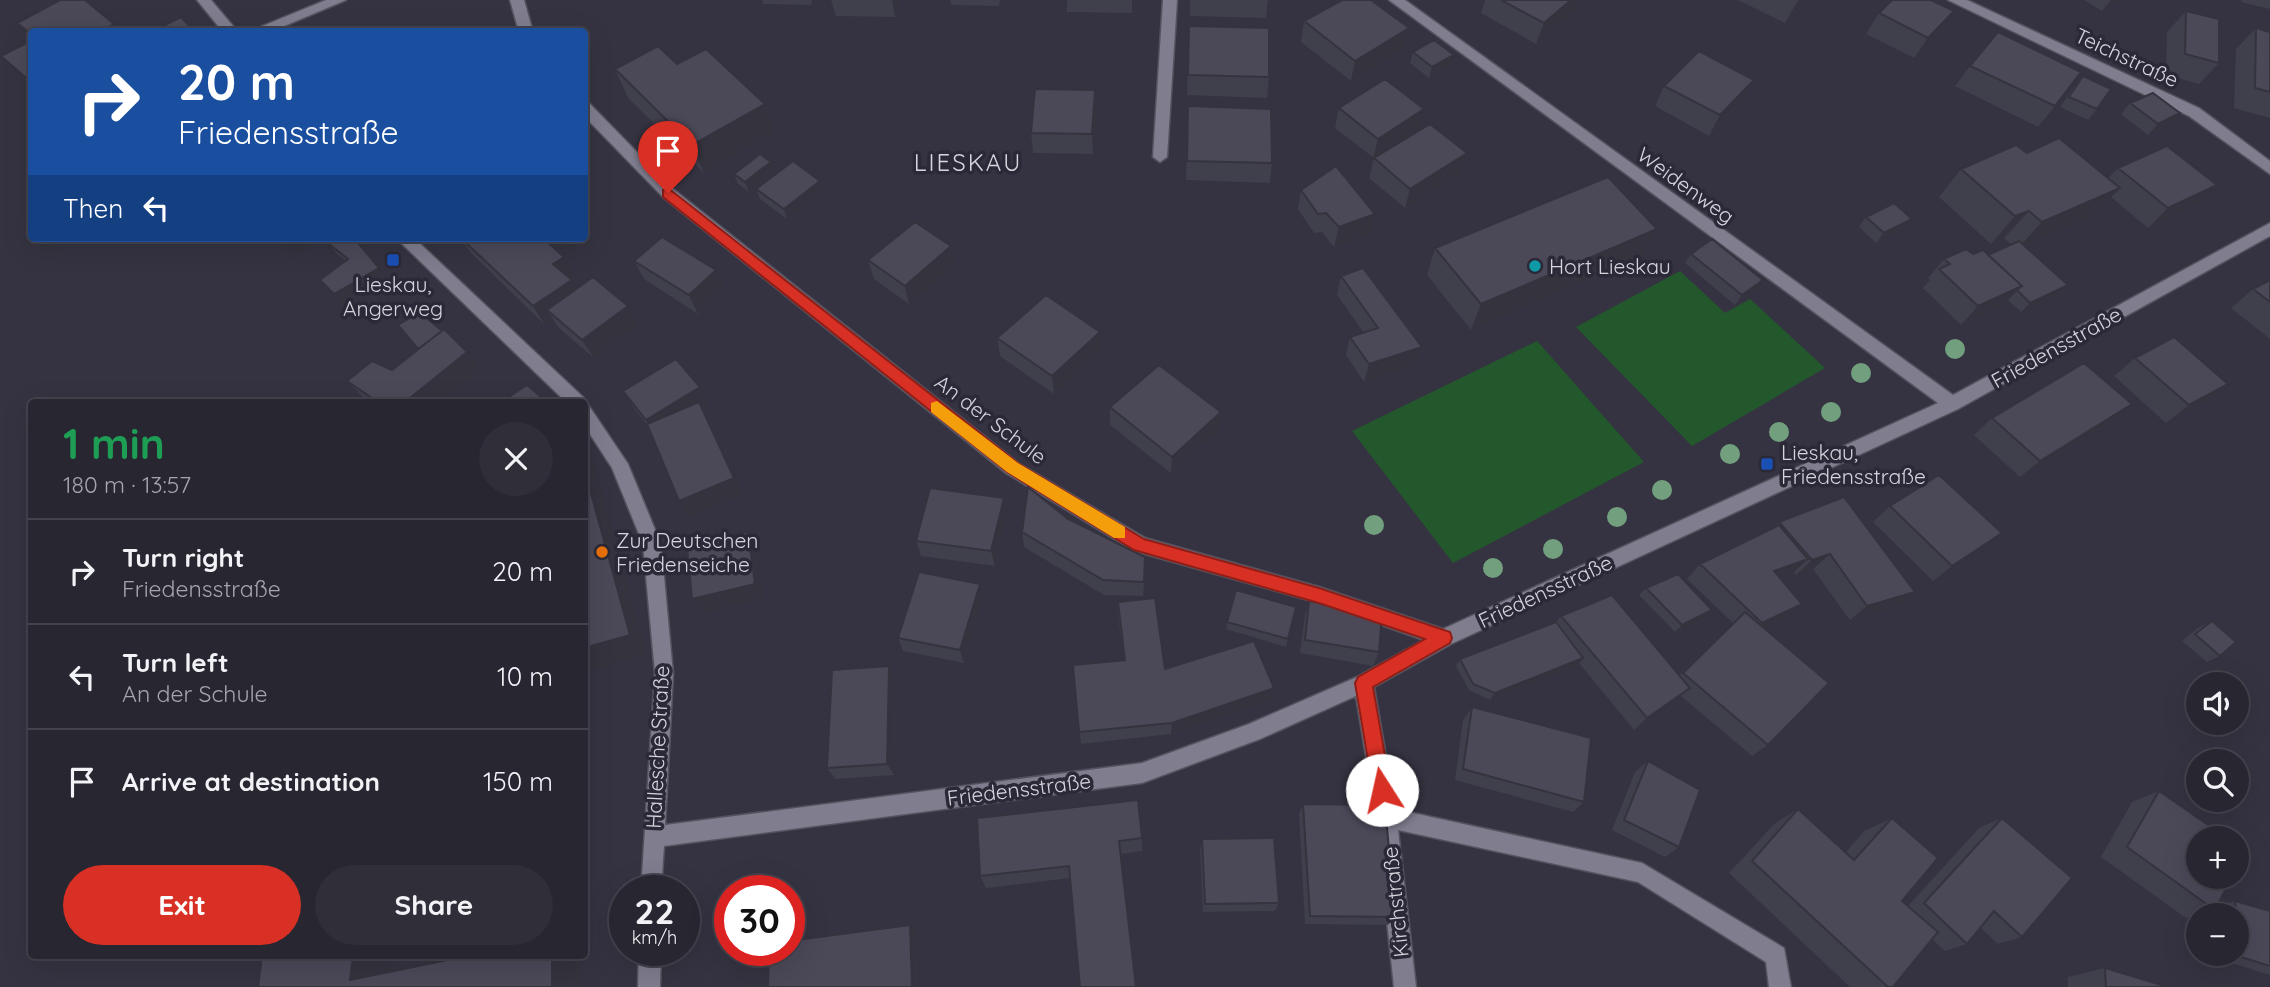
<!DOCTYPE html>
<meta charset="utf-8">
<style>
:root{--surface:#282631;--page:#302e39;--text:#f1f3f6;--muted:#a5a5ab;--line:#44434d;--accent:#d93025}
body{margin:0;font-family:Quicksand,sans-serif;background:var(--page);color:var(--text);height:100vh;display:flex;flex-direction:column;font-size:26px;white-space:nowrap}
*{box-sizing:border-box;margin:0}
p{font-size:23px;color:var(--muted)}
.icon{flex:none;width:38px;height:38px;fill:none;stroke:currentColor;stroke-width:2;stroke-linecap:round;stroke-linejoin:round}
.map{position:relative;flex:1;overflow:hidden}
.panel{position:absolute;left:28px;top:399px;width:560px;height:560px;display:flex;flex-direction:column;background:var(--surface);border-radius:7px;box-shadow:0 7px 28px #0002,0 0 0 2px var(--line)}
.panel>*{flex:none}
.guide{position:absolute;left:28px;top:28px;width:560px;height:214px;border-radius:7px;box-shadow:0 7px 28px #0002,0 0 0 2px var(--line);background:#1a4fa0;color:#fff;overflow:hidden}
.fabs{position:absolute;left:2186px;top:672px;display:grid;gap:14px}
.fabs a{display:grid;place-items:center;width:63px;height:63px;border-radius:50%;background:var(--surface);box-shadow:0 7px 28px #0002,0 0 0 2px var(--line);font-size:35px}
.speed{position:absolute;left:609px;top:875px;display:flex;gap:14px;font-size:35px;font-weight:700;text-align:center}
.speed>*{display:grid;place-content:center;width:91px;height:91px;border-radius:50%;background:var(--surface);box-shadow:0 7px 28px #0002,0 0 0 2px var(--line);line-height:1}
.speed small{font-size:18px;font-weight:400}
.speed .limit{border:10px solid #d22;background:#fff;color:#111}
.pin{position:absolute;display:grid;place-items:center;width:60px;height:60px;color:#fff;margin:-72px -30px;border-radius:50% 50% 50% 0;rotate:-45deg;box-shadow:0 0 7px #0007}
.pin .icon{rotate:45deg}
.me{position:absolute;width:77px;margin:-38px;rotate:350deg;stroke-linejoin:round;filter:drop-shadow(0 0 5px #0008)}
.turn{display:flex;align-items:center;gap:24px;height:147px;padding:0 35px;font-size:32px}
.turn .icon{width:91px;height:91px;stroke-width:2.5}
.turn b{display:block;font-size:49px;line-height:60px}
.then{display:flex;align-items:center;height:66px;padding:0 35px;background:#0003;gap:14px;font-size:26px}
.round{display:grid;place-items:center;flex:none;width:74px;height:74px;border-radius:37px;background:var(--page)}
.overview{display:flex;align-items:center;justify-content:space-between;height:119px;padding:0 35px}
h1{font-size:42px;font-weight:700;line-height:52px;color:#1e9e55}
.action{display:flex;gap:14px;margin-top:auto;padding:14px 35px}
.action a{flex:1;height:80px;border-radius:42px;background:var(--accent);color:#fff;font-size:28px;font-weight:700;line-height:80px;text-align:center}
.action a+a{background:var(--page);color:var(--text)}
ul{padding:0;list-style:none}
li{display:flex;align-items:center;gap:21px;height:105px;padding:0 35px;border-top:2px solid var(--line)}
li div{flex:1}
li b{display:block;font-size:26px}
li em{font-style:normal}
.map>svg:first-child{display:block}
.green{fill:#23582d}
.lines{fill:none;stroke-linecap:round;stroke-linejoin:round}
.minor-casing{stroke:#54525e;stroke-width:3}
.minor{fill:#7f7d8e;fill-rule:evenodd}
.tree{fill:#72a07e}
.wall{fill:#403f4c}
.shaded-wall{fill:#34333e}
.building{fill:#4b4958;stroke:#34333e;stroke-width:2}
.route{fill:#d93025;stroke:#8d1f18;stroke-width:2}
.slow{fill:#f59e0b}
.transit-dot{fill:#1a4fb4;stroke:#2b2937;stroke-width:2.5}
.culture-dot{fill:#0f9aa8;stroke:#2b2937;stroke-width:2.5}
.food-dot{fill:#e8710a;stroke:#2b2937;stroke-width:2.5}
.labels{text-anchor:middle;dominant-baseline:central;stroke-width:7;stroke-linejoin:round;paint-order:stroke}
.street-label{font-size:21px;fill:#d5d4dd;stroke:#2b2937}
.poi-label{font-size:21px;fill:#d5d4dd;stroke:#2b2937;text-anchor:start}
.quarter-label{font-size:24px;letter-spacing:2px;fill:#d5d4dd;stroke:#2b2937}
</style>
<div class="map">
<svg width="2270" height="987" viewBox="0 0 2270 987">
<rect width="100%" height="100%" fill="#353341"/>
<path class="green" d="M1680 271 1725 313 1750 299 1825 368 1692 446 1576 327Z
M1537 341 1644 462 1453 563 1352 431Z"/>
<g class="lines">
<defs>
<path id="minor" d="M197 0H211L238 32H223Z
M326 0H346L270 32H248Z
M510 0H524L533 32H519Z
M1163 0H1177L1167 157 1160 162 1153 157Z
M1389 0H1405L1953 395 2270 223V236L1958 409 1451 644 1374 687 1395 809 1642 863 1784 948 1791 987H1769L1766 962 1638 882 1398 830 1416 987H1394L1376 817 1356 696 1260 739 1142 783 664 846 661 891H641L655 673 643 544 612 468 584 425V402H566L396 238H414L583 397 628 464 661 544 673 673 665 825 1142 763 1249 724 1357 677 1424 640 1319 603 1134 551 1006 473 663 197 584 116V102L589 103 673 189 1018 463 1145 538 1319 587 1443 629 1938 403Z
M1948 0H1967L2199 108 2270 161V174L2189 116Z
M639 950H661L660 987H638Z"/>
</defs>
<use href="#minor" class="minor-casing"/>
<use href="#minor" class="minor"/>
</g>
<g class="tree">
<circle cx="1955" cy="349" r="10"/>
<circle cx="1861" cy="373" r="10"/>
<circle cx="1831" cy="412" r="10"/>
<circle cx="1779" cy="432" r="10"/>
<circle cx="1730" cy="454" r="10"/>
<circle cx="1662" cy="490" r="10"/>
<circle cx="1617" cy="517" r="10"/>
<circle cx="1374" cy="525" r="10"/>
<circle cx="1553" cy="549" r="10"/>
<circle cx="1493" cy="568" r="10"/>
</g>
<path class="wall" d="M762 0H812L811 5 763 4Z
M831 0H899L895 17 836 16Z
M950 0H1000L999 6 951 5Z
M1067 0H1132V13L1067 12Z
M1190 0H1268L1266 18 1190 16Z
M1485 0H1579L1575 10 1536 44 1481 13Z
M1738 0H1806L1785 23Z
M2084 0H2119L2102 11Z
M2241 0H2270V9L2241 2Z
M2186 11 2219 63 2199 84 2166 75 2167 32Z
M1879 13 1939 32 1914 58 1866 34Z
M1304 21 1404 49 1351 81 1301 42Z
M1189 26 1269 77 1267 98 1187 95Z
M2256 28 2270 32V118L2234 108 2236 49Z
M32 40V85L1 56Z
M1413 52 1454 55 1451 65 1429 78 1410 63Z
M1970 66 2055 106 2038 127 1955 86Z
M615 69 765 104 774 132 704 173 628 98Z
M2083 76 2097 109 2088 120 2060 107 2074 87Z
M1754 80 1742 100 1709 136 1655 106 1664 86Z
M1095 90 1096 111 1093 154 1033 153 1031 133Z
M2130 103 2170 124 2148 135 2121 114Z
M1188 106 1272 163 1270 183 1186 180Z
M1339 108 1419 130 1376 157 1467 153 1460 173 1405 208 1369 178 1374 158 1335 128Z
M2027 153 2108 178 2118 168 2196 205 2148 228 2111 197 2093 216 2024 246 2058 295 2021 312 2008 300 2004 304 1961 325 1923 288 1930 280 1928 278 1944 259 1988 255 2011 244 2004 238 1991 244 1939 197 1961 169Z
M775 173 749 192 738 184 734 174Z
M820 181 824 191 787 219 760 199 756 189Z
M1301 190 1370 234 1334 247 1322 232 1314 233 1298 209Z
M1866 217 1912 219 1904 229 1876 243 1859 227Z
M1657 229 1642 256 1471 330 1427 275 1435 248Z
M460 238H543L575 276 570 279 577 289 638 324 594 358 559 328 553 319 545 325 471 253Z
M329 244 387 278 343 304 320 280 346 261 337 254Z
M1691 254 1757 290 1735 305 1685 263Z
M868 260 955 265 909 304 874 279Z
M634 261 725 289 698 314 644 279Z
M1341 276 1416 365 1364 382 1346 355 1350 337 1364 333 1337 295Z
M2270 280V339L2231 308 2253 289Z
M997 338 1101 350 1054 394 1000 356Z
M2135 358 2228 384 2205 402 2166 423 2114 376Z
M392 370H481L441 402H370L364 398 347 381Z
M623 391 709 405 703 408 743 494 690 517 647 425 634 408Z
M2132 404 2110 422 2020 477 1974 435 1992 418Z
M1110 407 1221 412 1219 429 1171 473 1110 425Z
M1890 506 2002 533 1982 548 1933 581 1873 522Z
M1007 513 995 566 921 556 916 541Z
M1068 519 1145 571 1143 596 1104 595 1024 547 1022 532Z
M1779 522 1915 592 1897 606 1850 620 1813 569 1796 575 1794 572 1792 574 1780 578 1787 618 1765 628 1768 745 1752 756 1681 696 1634 730 1579 663 1578 665 1490 700 1469 690 1456 666 1460 659 1556 622 1561 616 1679 675 1733 623 1687 579 1700 564 1773 528Z
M1646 588 1705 618 1675 632 1639 595Z
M983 599 964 663 903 651 898 638Z
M1309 601 1379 652 1373 666 1300 653 1305 615Z
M1118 602 1165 669 1270 701 1171 734 1081 744 1073 665 1124 660 1118 616Z
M1296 607 1286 647 1226 629 1227 622Z
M2212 621 2220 656 2207 662 2182 641 2198 628Z
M895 679 894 775 835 779 827 768Z
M1472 707 1584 802 1573 812 1455 780 1463 720Z
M1648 761 1679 847 1665 857 1612 830 1635 772Z
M2159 791 2215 910 2186 918 2101 857 2132 802Z
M1303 804 1395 917 1388 925 1305 924 1299 814Z
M1798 809 1846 852 1864 831 1892 818 1902 901 1908 906 1979 828 2002 818 2022 937 1998 944 1981 928 1967 944 1945 951 1932 939 1893 987H1850L1729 873 1774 824Z
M977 818 1142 838V851L1121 854 1070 878 986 888 980 876Z
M1202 839 1279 903 1275 911 1203 912 1200 849Z
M2235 901 2270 911V975L2225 961V954H2236V915H2221L2220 905Z
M2105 968 2168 987H2068V977Z"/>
<path class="shaded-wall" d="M892 0H899L895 17Z
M1571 0H1579L1575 10 1536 44 1544 23Z
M1799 0H1806L1785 23 1797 2Z
M2111 0H2119L2102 11Z
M1954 11 1939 32 1914 58 1928 38Z
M114 24 121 32H100Z
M1409 28 1404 49 1351 81 1355 61Z
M1454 55 1451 65 1429 78 1432 67Z
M1754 80 1742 100 1709 136 1720 115Z
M1095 90 1096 111 1093 154 1092 134Z
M765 104 774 132 704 173 692 145Z
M1424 109 1419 130 1373 159 1378 139Z
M2180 113 2170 124 2148 135 2158 124Z
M1467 153 1460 173 1405 208 1410 189Z
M771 162 775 173 749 192 745 182Z
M820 181 824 191 787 219 784 209Z
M2217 185 2196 205 2148 228 2168 208Z
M2120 188 2093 216 2017 249 2042 222Z
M2029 211 2004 238 1991 244 2015 216Z
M1375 214 1370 234 1334 247 1339 227Z
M1912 219 1904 229 1876 243 1884 233Z
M1657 229 1642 256 1471 330 1481 304Z
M275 238H323L292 257Z
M951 246 955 265 909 304 905 286Z
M564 257 575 276 565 282 553 264Z
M379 268 387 278 343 304 334 294Z
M716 270 725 289 698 314 689 295Z
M572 280 583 299 547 310 553 319 545 325 533 306Z
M1763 280 1757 290 1735 305 1742 295Z
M2068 285 2058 295 2021 312 2030 303Z
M2022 286 2004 304 1961 325 1978 306Z
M628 306 638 324 594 358 582 340Z
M1100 332 1101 350 1054 394 1052 376Z
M1422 347 1416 365 1364 382 1369 364Z
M467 352 481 370 441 402H405Z
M2228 384 2205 402 2166 423 2189 405Z
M700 387 709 405 703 408 743 494 690 517 679 501 657 437 646 420Z
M2132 404 2110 422 2020 477 2040 461Z
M1221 412 1219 429 1171 473 1172 457Z
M584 442 590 450 647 654 584 673Z
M1004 498 1007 513 995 566 991 551Z
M748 532 757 547 764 598 703 613 692 599Z
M2002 533 1982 548 1933 581 1952 566Z
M1830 554 1813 569 1796 575 1812 560Z
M1808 559 1792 574 1759 586 1774 571Z
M980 584 983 599 964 663 960 650Z
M1915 592 1897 606 1850 620 1867 606Z
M1802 604 1787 618 1747 637 1762 623Z
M1712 610 1705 618 1675 632 1682 625Z
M1583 658 1578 665 1490 700 1495 693Z
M889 666 895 679 894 775 887 764Z
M1274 688 1270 701 1171 734 1172 723Z
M1690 688 1676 700 1634 730 1647 718Z
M910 925 919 936 920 987H912Z
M353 956H390L388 987 350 980Z
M552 956H580V987H552Z"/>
<path class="building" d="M60 0H85L114 24 100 32H32V35L17 23Z
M1342 0H1371L1409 28 1355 61 1304 21Z
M1501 0H1571L1544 23Z
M1892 0H1931L1954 11 1928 38 1879 13Z
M2186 11 2219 19V63L2185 54Z
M181 17 195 32H151Z
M1189 26 1269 28V77L1188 75Z
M2256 28 2270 32V92L2255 88Z
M1998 32 2081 72 2055 106 1970 66Z
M32 40V83L1 56Z
M1434 40 1454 55 1432 67 1413 52Z
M658 46 677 64 706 49 765 104 692 145 615 69Z
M1699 51 1754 80 1720 115 1664 86Z
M2083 76 2111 89 2097 109 2069 97Z
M1385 79 1424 109 1378 139 1339 108Z
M1035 89 1095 90 1092 134 1031 133Z
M2153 93 2180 113 2158 124 2130 103Z
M1188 106 1271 109 1272 163 1187 161Z
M1430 124 1467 153 1410 189 1374 158Z
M2059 138 2120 188 2042 222 2029 211 2015 216 1961 169 2016 145 2027 153Z
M2167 146 2217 185 2168 208 2118 168Z
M760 154 771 162 745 182 734 174Z
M793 161 820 181 784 209 756 189Z
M1336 166 1375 214 1339 227 1326 213 1318 214 1301 190Z
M1608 177 1657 229 1481 304 1435 248Z
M1894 203 1912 219 1884 233 1866 217Z
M915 222 951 246 905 286 868 260Z
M662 237 716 270 689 295 634 261Z
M338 238H354L379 268 334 294 320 280 348 259 329 244Z
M461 238H543L564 257 553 264 572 280 533 306Z
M1712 239 1763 280 1742 295 1691 254Z
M2019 241 2068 285 2030 303 2017 290 2022 286 1988 255Z
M1966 249 1973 254 1983 250 2022 286 1978 306 1939 269 1950 264 1944 259Z
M1363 268 1422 347 1369 364 1350 337 1378 328 1341 276Z
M593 277 628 306 582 340 547 310Z
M2270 280V302L2253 289Z
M1046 295 1100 332 1052 376 997 338Z
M420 312 442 331 418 349 398 325Z
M444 329 467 352 405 402H378L347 381 372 361 392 370Z
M2174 337 2228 384 2189 405 2135 358Z
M676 359 700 387 646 420 623 391Z
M2084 363 2132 404 2040 461 1992 418Z
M1159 365 1221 412 1172 457 1110 407Z
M527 385 547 402H501Z
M699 402 734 478 679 501 647 424Z
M584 468 630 635 584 648Z
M1939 475 2002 533 1952 566 1890 506Z
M1028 487 1068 519 1145 557 1144 582 1103 580 1022 532Z
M930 488 1004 498 991 551 916 541Z
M1844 497 1915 592 1867 606 1830 554 1812 560 1779 522Z
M1779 525 1808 559 1774 571 1802 604 1762 623 1700 564Z
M748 532 755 584 692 599 687 546Z
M919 572 980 584 960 650 898 638Z
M1678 574 1712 610 1682 625 1646 588Z
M1236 590 1296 607 1288 639 1227 622Z
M1612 595 1690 688 1647 718 1561 616Z
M1155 598 1165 669 1254 641 1274 688 1172 723 1079 732 1073 665 1125 660 1118 602Z
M1309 601 1382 613 1379 652 1305 640Z
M1745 612 1829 683 1768 745 1683 673Z
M2212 621 2236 642 2220 656 2195 634Z
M1556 622 1583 658 1495 693 1473 684 1460 659Z
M889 666 887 764 827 768 832 670Z
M1472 707 1591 738 1584 802 1463 769Z
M1648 761 1700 790 1679 847 1624 820Z
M2159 791 2227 838H2198V877H2232L2215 910 2127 847Z
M1138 800 1142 838 1119 841 1136 987H1080L1069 866 980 876 977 818Z
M1303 804 1385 805 1395 917 1310 916Z
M1798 809 1854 860 1892 818 1938 858 1902 901 1938 932 1893 987H1888L1752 861Z
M2002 818 2072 878 2022 937 1994 911 1967 944 1924 903Z
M1274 838 1279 903 1205 904 1202 839Z
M2236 844 2245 851 2236 868Z
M2235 901 2270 911V966L2241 957Z
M910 925 912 987H768L769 950H789V941Z
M262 956H353L350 980 467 956H552V987H258Z
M2105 968 2168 987H2106Z"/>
<path class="route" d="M668 188 1018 463 1144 539 1319 588 1450 632 1452 638 1450 643 1373 687 1391 790 1388 797 1382 799 1375 797 1373 790 1355 683 1358 677 1425 639 1319 603 1134 550 1007 472 663 197V190Z"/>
<path class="slow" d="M937 401 1018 463 1125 527V538H1114L1007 472 931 412V403Z"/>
<g class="transit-dot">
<rect x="386" y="253" width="14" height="14" rx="3.5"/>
<rect x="1760" y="457" width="14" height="14" rx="3.5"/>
</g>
<circle class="culture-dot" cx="1535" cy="266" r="7"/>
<circle class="food-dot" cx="602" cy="552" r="7"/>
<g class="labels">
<g class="street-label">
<text transform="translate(2127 57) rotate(25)">Teichstraße</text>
<text transform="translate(1686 185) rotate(36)">Weidenweg</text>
<text transform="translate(2056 347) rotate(-29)">Friedensstraße</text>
<text transform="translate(991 419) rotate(37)">An der Schule</text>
<text transform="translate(1545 591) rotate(-25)">Friedensstraße</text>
<text transform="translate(657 747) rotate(-87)">Hallesche Straße</text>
<text transform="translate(1019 789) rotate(-7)">Friedensstraße</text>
<text transform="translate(1395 902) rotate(-96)">Kirchstraße</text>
</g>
<g class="poi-label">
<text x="1549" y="266">Hort Lieskau</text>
<text x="393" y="284" text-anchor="middle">Lieskau,<tspan x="393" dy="24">Angerweg</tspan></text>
<text x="1781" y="452">Lieskau,<tspan x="1781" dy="24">Friedensstraße</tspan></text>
<text x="616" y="540">Zur Deutschen<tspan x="616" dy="24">Friedenseiche</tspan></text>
</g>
<g class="quarter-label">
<text x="968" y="162">LIESKAU</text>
</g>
</g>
</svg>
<div class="fabs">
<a><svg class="icon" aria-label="sound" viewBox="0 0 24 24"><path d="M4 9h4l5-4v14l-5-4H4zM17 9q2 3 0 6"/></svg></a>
<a><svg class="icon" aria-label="search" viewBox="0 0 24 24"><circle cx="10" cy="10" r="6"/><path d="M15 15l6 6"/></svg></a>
<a>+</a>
<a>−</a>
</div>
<div class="speed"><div>22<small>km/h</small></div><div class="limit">30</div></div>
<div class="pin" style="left:668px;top:193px;background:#d93025"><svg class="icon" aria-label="arrive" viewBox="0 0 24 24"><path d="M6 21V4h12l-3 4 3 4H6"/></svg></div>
<svg class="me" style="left:1382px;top:790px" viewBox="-20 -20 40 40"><circle r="19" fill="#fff"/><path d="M0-13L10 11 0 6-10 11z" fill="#d93025"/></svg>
<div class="guide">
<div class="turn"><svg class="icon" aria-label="right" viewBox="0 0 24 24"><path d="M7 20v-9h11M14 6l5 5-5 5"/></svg><div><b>20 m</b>Friedensstraße</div></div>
<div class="then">Then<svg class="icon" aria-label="left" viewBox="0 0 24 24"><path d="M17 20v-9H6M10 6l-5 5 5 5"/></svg></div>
</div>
<section class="panel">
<div class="overview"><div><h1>1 min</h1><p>180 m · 13:57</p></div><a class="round"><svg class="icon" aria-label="close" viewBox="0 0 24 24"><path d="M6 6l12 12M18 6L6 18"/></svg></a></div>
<ul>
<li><svg class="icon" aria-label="right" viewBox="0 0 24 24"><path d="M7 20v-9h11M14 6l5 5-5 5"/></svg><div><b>Turn right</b><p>Friedensstraße</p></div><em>20 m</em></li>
<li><svg class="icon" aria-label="left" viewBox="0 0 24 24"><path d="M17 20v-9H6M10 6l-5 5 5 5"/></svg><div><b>Turn left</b><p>An der Schule</p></div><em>10 m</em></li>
<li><svg class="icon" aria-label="arrive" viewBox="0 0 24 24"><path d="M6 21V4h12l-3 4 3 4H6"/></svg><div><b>Arrive at destination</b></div><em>150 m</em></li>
</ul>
<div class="action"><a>Exit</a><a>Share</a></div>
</section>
</div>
